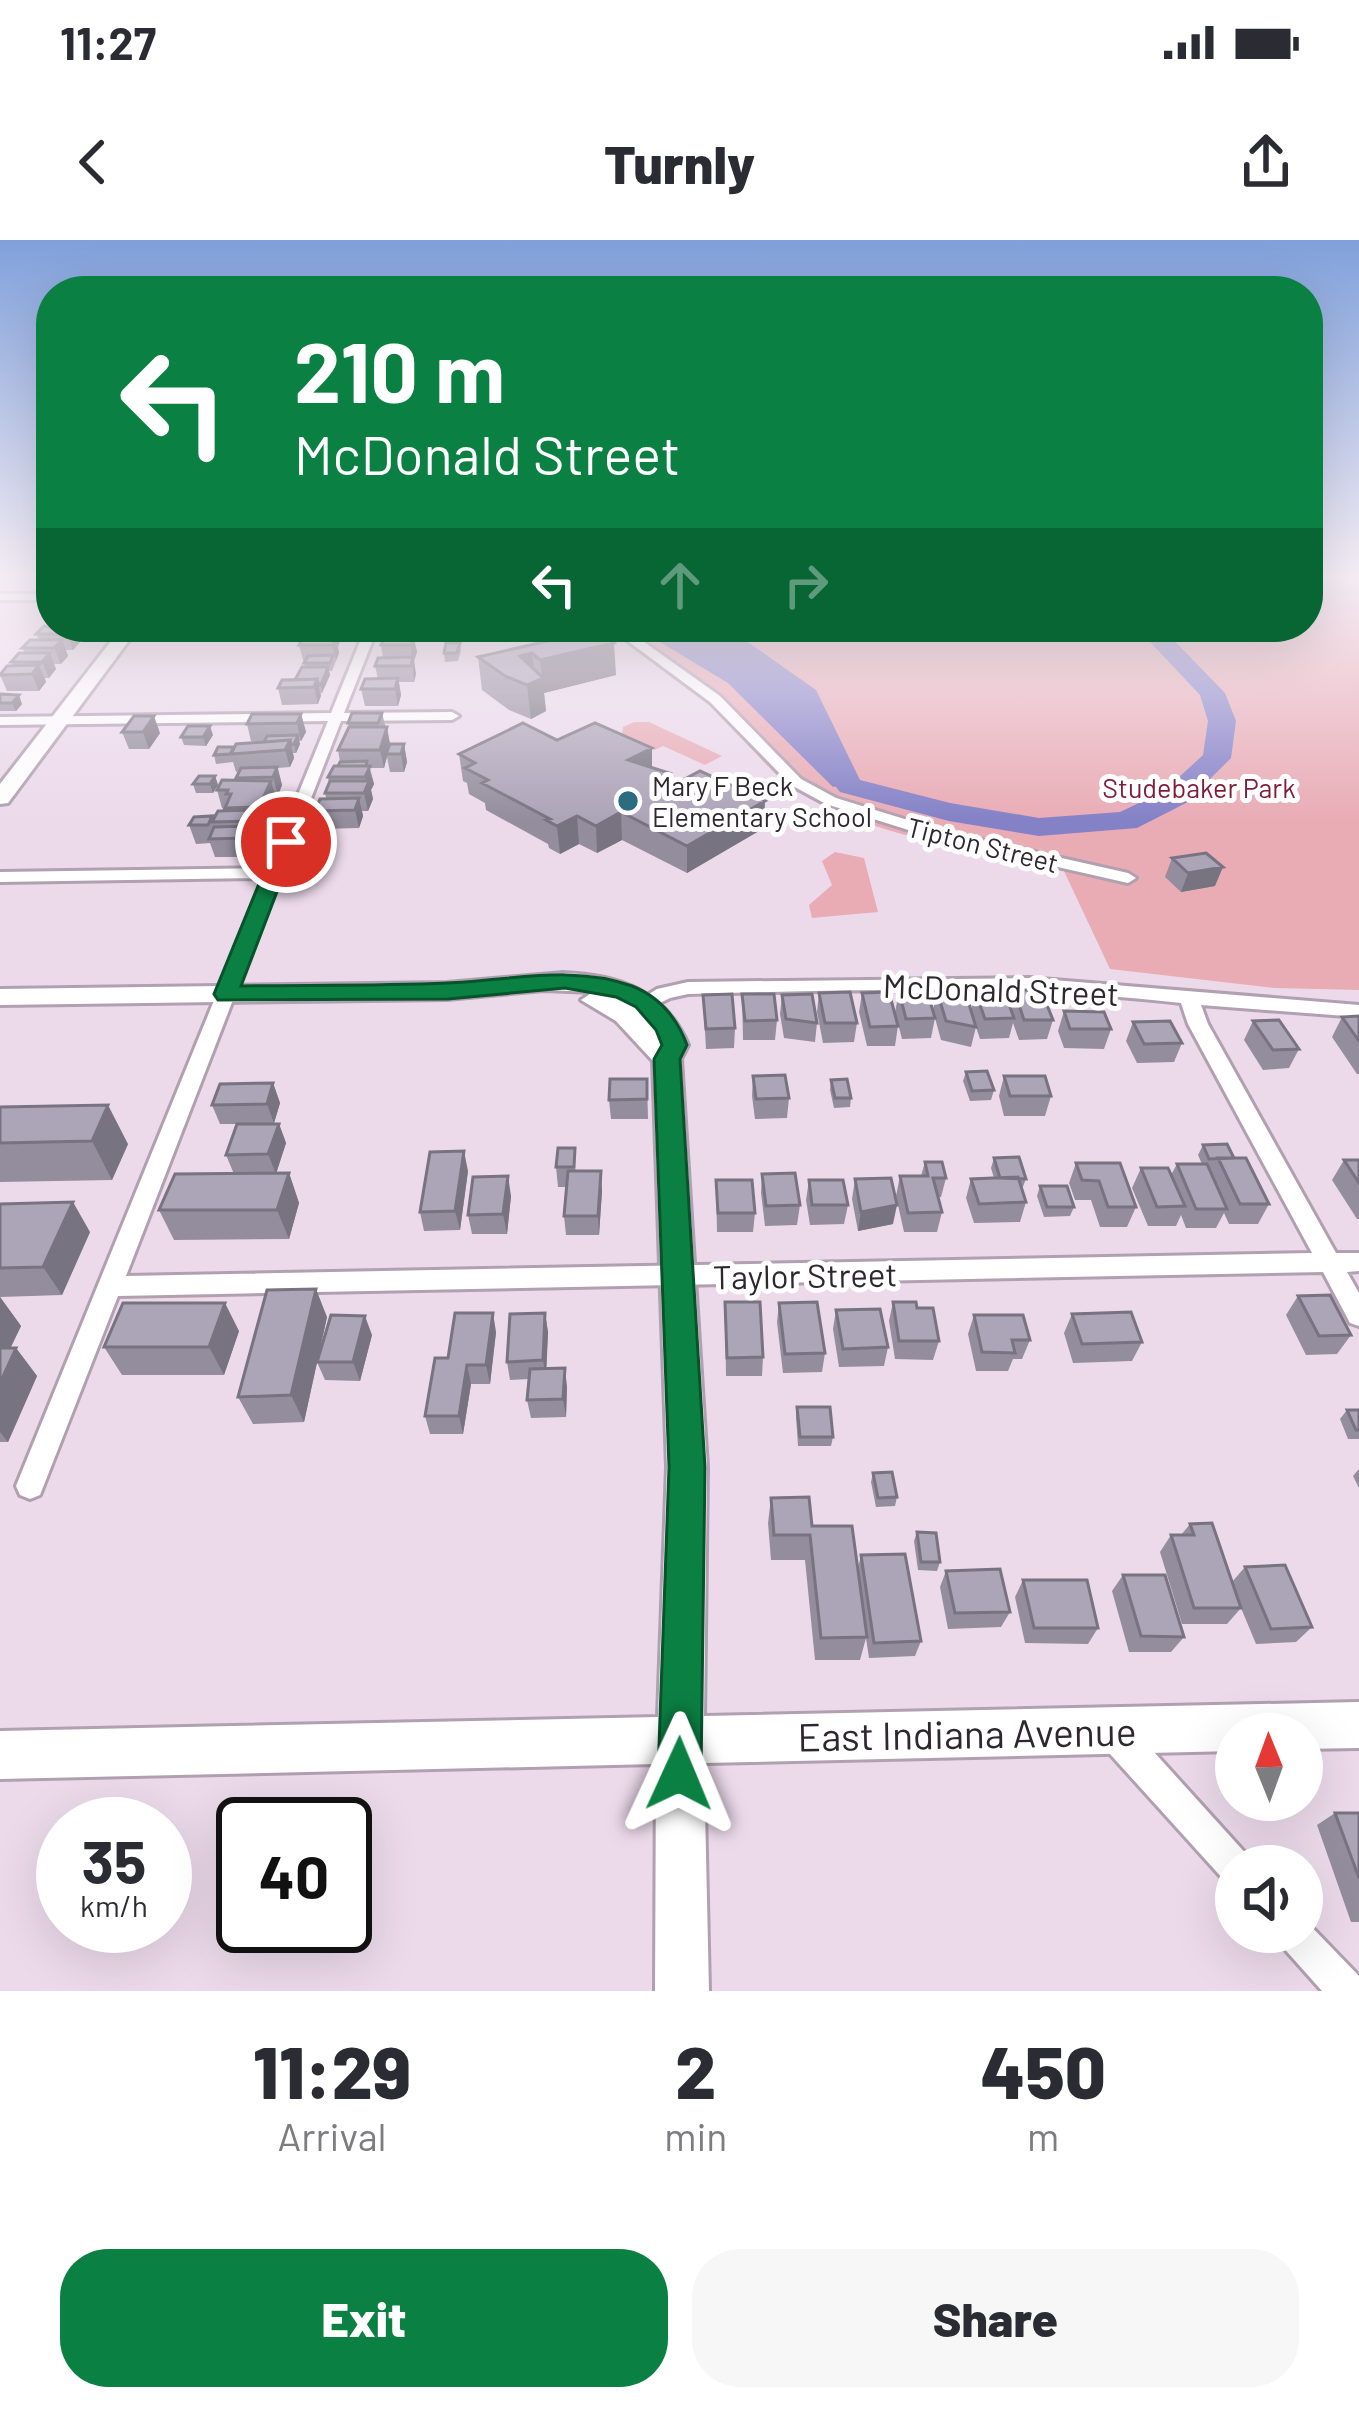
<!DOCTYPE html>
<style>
:root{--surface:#fff;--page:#f7f7f7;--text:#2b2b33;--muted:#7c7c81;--accent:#0b8043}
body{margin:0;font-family:Barlow,sans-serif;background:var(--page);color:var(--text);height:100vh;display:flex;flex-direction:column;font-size:45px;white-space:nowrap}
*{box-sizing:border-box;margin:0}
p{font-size:39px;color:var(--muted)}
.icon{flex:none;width:66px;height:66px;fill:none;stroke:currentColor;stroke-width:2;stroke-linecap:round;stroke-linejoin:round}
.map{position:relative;height:1751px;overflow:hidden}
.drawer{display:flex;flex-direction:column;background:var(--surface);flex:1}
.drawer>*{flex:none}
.top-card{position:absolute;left:36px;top:36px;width:1287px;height:366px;border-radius:48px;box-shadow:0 12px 48px #0002;background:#0b8043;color:#fff;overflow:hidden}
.needle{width:78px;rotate:359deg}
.buttons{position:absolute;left:1215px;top:1473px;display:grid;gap:24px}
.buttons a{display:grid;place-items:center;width:108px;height:108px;border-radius:50%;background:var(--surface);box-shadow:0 12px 48px #0002;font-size:60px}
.speed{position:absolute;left:36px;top:1557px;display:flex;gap:24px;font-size:60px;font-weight:700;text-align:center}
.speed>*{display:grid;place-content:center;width:156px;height:156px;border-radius:50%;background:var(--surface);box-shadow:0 12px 48px #0002;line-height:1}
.speed small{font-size:30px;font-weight:400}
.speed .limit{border:6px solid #111;border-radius:18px;background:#fff;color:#111}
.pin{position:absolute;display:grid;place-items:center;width:102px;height:102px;color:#fff;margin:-51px;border:6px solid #fff;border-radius:50%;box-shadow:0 3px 12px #0007}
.me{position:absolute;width:132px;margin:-66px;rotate:1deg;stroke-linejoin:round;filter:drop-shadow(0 0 9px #0008)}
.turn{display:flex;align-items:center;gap:42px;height:252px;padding:0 60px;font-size:54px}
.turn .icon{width:156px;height:156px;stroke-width:2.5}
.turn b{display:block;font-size:84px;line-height:102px}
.lanes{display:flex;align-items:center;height:114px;padding:0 60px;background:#0003;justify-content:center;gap:60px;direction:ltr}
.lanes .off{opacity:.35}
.eta{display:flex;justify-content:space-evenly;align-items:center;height:204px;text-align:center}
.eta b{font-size:72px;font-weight:800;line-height:84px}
.cta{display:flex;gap:24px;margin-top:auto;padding:24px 60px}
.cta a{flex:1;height:138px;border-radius:48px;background:var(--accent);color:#fff;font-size:48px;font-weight:800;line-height:138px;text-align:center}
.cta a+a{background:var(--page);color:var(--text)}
.status{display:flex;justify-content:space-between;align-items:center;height:84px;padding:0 60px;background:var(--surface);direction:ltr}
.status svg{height:33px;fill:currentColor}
header{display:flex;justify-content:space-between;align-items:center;height:156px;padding:0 60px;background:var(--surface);font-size:54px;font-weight:800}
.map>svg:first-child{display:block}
.green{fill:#e9acb5}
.water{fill:#8481c7}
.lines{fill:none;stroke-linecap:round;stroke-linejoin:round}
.river{fill:#8481c7;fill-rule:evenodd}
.street-casing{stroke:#b1a0b0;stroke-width:6}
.secondary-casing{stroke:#b1a0b0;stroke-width:6}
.street{fill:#fff;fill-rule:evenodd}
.secondary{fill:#fff;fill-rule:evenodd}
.wall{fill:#948d9d}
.shaded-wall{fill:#787380}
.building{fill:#aca4b7;stroke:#787380;stroke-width:3}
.route{fill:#0b8043;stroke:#07532c;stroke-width:3}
.poi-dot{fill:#2b6c80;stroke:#fff;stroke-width:4.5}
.labels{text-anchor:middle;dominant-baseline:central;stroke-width:10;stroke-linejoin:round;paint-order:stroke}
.far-poi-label{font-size:27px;fill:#2e272e;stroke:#fff;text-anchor:start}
.far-park-label{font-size:27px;fill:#7f1c38;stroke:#fff}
.far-street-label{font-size:27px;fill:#2e272e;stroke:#fff}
.street-label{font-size:33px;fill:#2e272e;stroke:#fff}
.near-street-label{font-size:39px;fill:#2e272e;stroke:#fff}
</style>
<div class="status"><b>11:27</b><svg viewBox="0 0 49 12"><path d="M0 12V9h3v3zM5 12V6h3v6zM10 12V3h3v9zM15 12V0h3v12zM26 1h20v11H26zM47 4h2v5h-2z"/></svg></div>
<header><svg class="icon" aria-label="back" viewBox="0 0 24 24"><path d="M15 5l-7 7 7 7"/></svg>Turnly<svg class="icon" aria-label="share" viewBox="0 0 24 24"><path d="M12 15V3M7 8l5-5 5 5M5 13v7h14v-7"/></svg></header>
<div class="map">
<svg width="1359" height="1751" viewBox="0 0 1359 1751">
<rect width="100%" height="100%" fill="#ecdaeb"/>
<path class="green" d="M1308 334H1359V750L1275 748 1110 729 1063 629C977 609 873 598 797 551 771 534 752 508 732 485L745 481 718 455 622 387H1308Z
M634 482H649L722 516 705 525 663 506 655 510 622 494 623 487Z
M835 612 864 618 878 672 812 678 809 665 832 645 822 621Z"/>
<path class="water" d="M635 387H733L735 393 816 450 860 540 833 547 728 443Z"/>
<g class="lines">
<path class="river" d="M1136 387H1161L1225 453 1236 481 1231 518 1186 563 1137 588 1039 596 949 581 840 552 802 506 806 500H826L860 540 950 563 1039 578 1120 572 1164 551 1203 515 1208 481 1200 455Z"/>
<defs>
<path id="street" d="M0 354H51V360H0Z
M366 387H378L344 473 452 472 459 476 452 480 341 481 126 1036 1312 1013 1188 784 1181 763C1017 744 853 750 688 754L670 758 632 777 622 771 657 749 688 742 1029 738 1359 765V777L1201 765 1208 784 1336 1013H1359V1031L1347 1032 1359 1053V1086L1350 1083 1323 1032 118 1056 40 1255 30 1259 20 1255 16 1246 264 638 0 642V632L268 628 328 481 0 485V477L331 473Z
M609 387H623L720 456 801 539 836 558 950 593 1128 633 1136 638 1128 643 940 600 826 564 791 545 710 462Z
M1113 1476 1125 1480 1248 1616 1253 1626H1236V1646L1224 1640 1101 1504 1097 1492 1101 1480Z
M1302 1677 1359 1736V1751H1322L1281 1705 1276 1692H1302Z"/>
<path id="secondary" d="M122 387H139L8 563 0 564V544Z
M563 733C619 735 665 751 688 805L681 819 707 1227 704 1476 1359 1462V1508L1302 1509V1494H1236V1511L704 1523 709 1751H655L656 1524 0 1539V1491L658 1477 667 1227 653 821 616 781 581 760 593 752 544 750 447 759 0 765V749L447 743Z"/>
</defs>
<use href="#street" class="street-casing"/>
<use href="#secondary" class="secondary-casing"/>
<use href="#street" class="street"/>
<use href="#secondary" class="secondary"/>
</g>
<path class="wall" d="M51 387H88L89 391 83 398H79L80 402 73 410H66L68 416 61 424H54L56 429 49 438H45L46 442 39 451H7L0 435 13 426 11 422 25 413 22 408 39 400 36 394Z
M305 387H351L346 397H341L338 407 339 413 332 431H329L330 435 322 453H321L318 464 282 465 278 448 295 440 305 427 299 405 304 398 303 391Z
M391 387H428L426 395H413L417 412 414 421 416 434 414 442H399L401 455 398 466H365L361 449 378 439 375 426 383 418 381 405 391 396Z
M551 387H593L616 435 544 453 546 471 531 479 509 470 482 450 478 417 552 400Z
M460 403 461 411 458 421 445 422 444 413Z
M0 454 22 464 16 471H0Z
M382 473 390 504H404L407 522 404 532H390L387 517 384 528H370L374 544 371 550 373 559 368 571H362L363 576 359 588 320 589 315 571 326 558 325 553 329 543 328 537 340 522 338 510 349 487 348 483Z
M301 474 306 492 301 501H299L300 504 296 513H293L294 518 290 527 278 528 282 545 278 555H275L276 559 265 585H263L264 588 259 599H256L257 605 252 617H215L210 603 196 604 189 585 213 580 226 570 222 568 217 550 236 540 239 531 236 532 233 522 216 524 214 515 234 507 264 502 251 501 247 484Z
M122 492 160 493 149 509H129Z
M213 495 206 506 184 505 181 497Z
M557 500 669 533V540L764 588 687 633 622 600 597 613 579 604 560 614 549 608 548 604 486 570 485 563 469 554 467 543 463 541 459 514Z
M215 536 218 545 213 553H196L193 544Z
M1172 618 1215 646 1181 652 1165 637Z
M1014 750 1053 780 1047 799 1019 800 1013 783 1009 798 980 799 976 787 971 807 941 800 935 778 931 798 902 799 895 772 899 752 933 770 937 751 971 770 975 751 1009 766Z
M819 753 857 783 854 802 823 803 817 772Z
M862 753 898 786 895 806H867L859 772Z
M742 754 777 780 775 800H743Z
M703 755 735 788 734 808 706 809Z
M782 755 817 783 815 802 784 798 780 774Z
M1064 771 1111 789 1104 809 1064 808 1058 791Z
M1359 776V834H1357L1332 797 1342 777Z
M1253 781 1299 809 1289 828 1263 830 1244 800Z
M1133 782 1182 803 1174 822 1137 823 1126 801Z
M966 832 994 850 991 860 970 861 963 841Z
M753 836 789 858 787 878 755 879 752 856Z
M1004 836 1051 856 1045 876H1004L999 856Z
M647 839 648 879H611L609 860Z
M831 840 851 858 850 867 834 868 830 850Z
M273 843 280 863 274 883 279 884 286 903 276 933H289L299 963 289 999 174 1000 159 970 234 934 226 915 237 884H220L212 865Z
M0 867 128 904 112 940 0 942Z
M1203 905 1234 918 1269 964 1258 984H1229L1224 973 1216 988H1186L1181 975 1176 986H1148L1132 948 1141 928 1171 935 1177 924H1202L1198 915Z
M558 908 577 931 602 951 599 995H566L564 976 567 947H558L556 927Z
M994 918 1026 939 1022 949 1026 962 1020 982 974 983 966 958 971 939 994 938 991 928Z
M1344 920H1359V979H1357L1332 940Z
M925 922 946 938 941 957H938L942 972 937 992H904L896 956 900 936H921Z
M1076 923 1136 967 1127 987H1100L1091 960H1075L1069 943Z
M468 931 460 990 424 991 420 972Z
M762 934 800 965 797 985 765 986 761 953Z
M855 939 893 984 858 991 852 959Z
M716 940 755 973 753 992H717Z
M809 940 848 965 844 984 810 985 806 960Z
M1040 946 1074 967 1070 976 1044 977 1037 956Z
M511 956 507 994H472L468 975Z
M0 964 90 992 62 1055 0 1057 21 1086 10 1108H16L37 1136 8 1202H0Z
M1298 1056 1351 1095 1337 1114 1306 1115 1286 1075Z
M725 1062 763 1117 762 1136H726Z
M893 1062 917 1068 939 1101 933 1120 895 1119 889 1081Z
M779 1063 825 1113 822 1132 783 1133 777 1082Z
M836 1070 888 1107 884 1126 839 1127 833 1089Z
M545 1073 548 1092 546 1129 567 1147 566 1177 531 1178 527 1160 529 1139 510 1140 507 1122Z
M1072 1074 1142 1102 1132 1121 1073 1123 1064 1093Z
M974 1075 1030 1100 1022 1119H1013L1008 1131H976L968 1094Z
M327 1077 318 1118 372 1095 360 1141 325 1140 317 1122 304 1182 253 1184 238 1157Z
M239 1091 224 1135H122L104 1107Z
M496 1092 490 1144H471L463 1194H430L425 1176 448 1118Z
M797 1167 833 1197 831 1206H798L796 1176Z
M1347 1170H1359V1199H1348L1340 1179Z
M1359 1229V1248L1353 1236Z
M873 1233 897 1257 895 1266 876 1267 871 1242Z
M771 1258 812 1286 858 1328 861 1315 921 1401 915 1416 869 1418 866 1398 860 1420H815L805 1320H771L768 1283Z
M1190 1284 1232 1342 1245 1327 1312 1387 1296 1402 1256 1404 1241 1368 1227 1384H1182L1160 1312 1171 1295H1181Z
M917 1292 940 1322 937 1331 918 1330 914 1301Z
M946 1331 1010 1372 1001 1387 948 1389 940 1347Z
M1123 1335 1184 1397 1171 1412H1129L1112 1351Z
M1023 1340 1098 1388 1088 1404 1025 1403 1015 1357Z
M1335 1573H1359V1682H1351L1317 1585Z"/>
<path class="shaded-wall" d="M73 387 80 402 73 410 67 394Z
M83 387H88L89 391 83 398 80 390Z
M336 387H339L341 399 338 407 334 391Z
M412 390 417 412 414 421 416 434 414 442 410 398Z
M336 397 339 413 336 421 332 405Z
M62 400 68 416 61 424 54 408Z
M614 403 616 435 544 453 546 471 531 479 527 445 520 416 532 413 535 441 542 438 540 420Z
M50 413 56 429 49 438 42 422Z
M39 425 46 442 39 451 32 434Z
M328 427 330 435 322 453 321 445Z
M398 438 401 455 398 466 395 449Z
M317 439 321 456 318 464 314 447Z
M19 455 22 464 16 471 12 463Z
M301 474 306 492 301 501 297 483Z
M154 476 160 493 149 509 143 492Z
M210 486 213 495 206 506 203 497Z
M387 487 390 504 384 528 380 510Z
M298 495 300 504 296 513 294 504Z
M290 500 294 518 290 527 285 510Z
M404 504 407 522 404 532 401 514Z
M652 508V535L628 520Z
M367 521 374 544 371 550 373 559 368 571 364 553 367 547 364 531Z
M277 527 282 545 278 555 273 537Z
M215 536 218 545 213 553 210 544Z
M271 541 276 559 265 585 259 567Z
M359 558 363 576 359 588 355 570Z
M765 561 764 588 687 633V606Z
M258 570 264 588 259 599 253 581Z
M621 572 622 600 597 613 596 586Z
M577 576 579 604 560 614 557 586Z
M252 586 257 605 252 617 247 598Z
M1223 627 1215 646 1181 652 1188 633Z
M273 843 280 863 274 883 267 864Z
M108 865 128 904 112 940 92 901Z
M279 884 286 903 276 934 268 914Z
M464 911 468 931 460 990 455 971Z
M601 931 602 951 599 995 598 976Z
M289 933 299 963 289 999 277 970Z
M508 936 511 956 507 994 503 974Z
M73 962 90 992 62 1055 43 1027Z
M897 965 893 984 858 991 861 972Z
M316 1049 327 1077 304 1182 291 1155Z
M0 1057 21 1086 0 1130Z
M225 1063 239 1091 224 1135 209 1107Z
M493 1073 496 1092 490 1144 486 1125Z
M545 1073 548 1092 546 1139 543 1120Z
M365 1076 372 1095 360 1141 353 1122Z
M16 1108 37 1136 8 1202 0 1192V1143Z
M467 1125 471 1144 463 1194 459 1176Z
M565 1128 567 1147 566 1177 563 1159Z"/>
<path class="building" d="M44 386 51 387H73L67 394H36Z
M305 387H336L334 391H303Z
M553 387H593L614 403 540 420 532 413 520 416 543 438 527 445 505 436 478 417 561 398 557 396 562 394Z
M392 390H412L410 396H391Z
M385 396H415L411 405H381Z
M336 397 332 405H299L303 398Z
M30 400H62L54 408H22Z
M446 403H460L457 413H444Z
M19 413H50L42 422H11Z
M333 415 330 423H304L308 416Z
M413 417 411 426H375L378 418Z
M39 425 32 434 0 435 7 426Z
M302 427H328L321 445H319L317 439 295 440Z
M398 438 395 449H361L365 439Z
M317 439 314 447 278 448 282 440Z
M0 454 19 455 12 463H0Z
M352 473H382L378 483H348Z
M252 474H301L297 483 247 484Z
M134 476H154L143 492H122Z
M523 483 557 500 595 483 652 508 628 520 669 533 662 536 677 543 700 531 765 561 687 606 621 572 596 586 577 576 557 586 546 580 550 579 482 543 488 540 465 528 475 523 459 514Z
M188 486H210L203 497H181Z
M349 487H387L380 510H338Z
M298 495 294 504 291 505 290 500 264 502 267 496Z
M290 500 285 510 231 514 236 504Z
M390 504H404L401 514H386Z
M218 507H234L230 514 214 515Z
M367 521 366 526H338L340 522Z
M334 526H370L365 537H328Z
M277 527 273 537 236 538 241 528Z
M199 536H215L210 544H193Z
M222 540 271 541 259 567 225 568 231 554H226L228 550H217Z
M330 541H369L364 553H325Z
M359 558 355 570 315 571 320 559Z
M258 570 253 581 212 582 218 571Z
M212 576 208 585H189L194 577Z
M252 586 247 598 209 599 214 587Z
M1206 613 1223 627 1188 633 1172 618Z
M1014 750H1041L1053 780H1024Z
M927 751 935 778 906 779 899 752Z
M937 751H965L976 787 946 781Z
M975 751H1004L1014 778 985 779Z
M850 752 857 783H825L819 753Z
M889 752 898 786 870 787 862 753Z
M732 754 735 788 706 789 703 755Z
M742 754H774L777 780 745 781Z
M812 754 817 783 786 779 782 755Z
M1064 771 1104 772 1111 789H1070Z
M1359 776V801L1342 777Z
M1279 780 1299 809 1273 810 1253 781Z
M1170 781 1182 803 1144 804 1133 782Z
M987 831 994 850 972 851 966 832Z
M785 835 789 858 756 859 753 836Z
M1004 836H1045L1051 856H1010Z
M610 839H647V859L609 860Z
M847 839 851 858H835L831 840Z
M273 843 267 864 212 865 220 844Z
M108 865 92 901 0 903V867Z
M237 884H279L268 914 226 915Z
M1227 904 1234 918 1209 919 1203 905Z
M558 908H575L574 927H556Z
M464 911 455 971 420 972 430 912Z
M1019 917 1026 939 1000 938 994 918Z
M1218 918H1246L1269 964H1240Z
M1344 920H1359V943Z
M925 922H942L946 938H933L942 972 908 973 900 936H928Z
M1076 923H1120L1136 967H1108L1099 941 1082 940Z
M1177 924H1207L1227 969H1196Z
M1141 928H1168L1185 966 1157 967Z
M568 931H601L598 976H564Z
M289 933 277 970H159L175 934Z
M795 933 800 965 766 966 762 934Z
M508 936 503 974 468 975 473 937Z
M1018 937 1026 962 979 964 971 939Z
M891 938 897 965 861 972 855 939Z
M716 940H752L755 973H718Z
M809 940H843L848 965H812Z
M1040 946H1067L1074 967H1047Z
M73 962 43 1027 0 1028V964Z
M316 1049 291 1155 238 1157 267 1050Z
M1330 1055 1351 1095 1319 1096 1298 1056Z
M725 1062H760L763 1117 727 1118Z
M817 1062 825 1113 785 1114 779 1063Z
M893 1062H916L917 1068H933L939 1101H899Z
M123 1063H225L209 1107H104Z
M880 1069 888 1107 843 1109 836 1070Z
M1131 1072 1142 1102 1082 1104 1072 1074Z
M455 1073H493L486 1125H467L459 1176H425L435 1118H448Z
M545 1073 543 1120 507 1122 510 1074Z
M331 1075 365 1076 353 1122H317Z
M974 1075H1023L1030 1100H1012L1015 1113 982 1112Z
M0 1108H16L0 1143Z
M565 1128 563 1159 527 1160 530 1129Z
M797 1167H830L833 1197H800Z
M1347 1170H1359V1190H1356Z
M892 1232 897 1257 878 1258 873 1233Z
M809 1257 812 1286H852L867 1397 821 1398 810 1295H774L771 1258Z
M1212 1283 1241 1368H1194L1171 1295H1194L1190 1284Z
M917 1292 936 1293 940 1322H921Z
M905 1314 921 1401 874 1403 861 1315Z
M1285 1325 1312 1387 1271 1389 1245 1327Z
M1000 1329 1010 1372 955 1373 946 1331Z
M1123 1335H1165L1184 1397 1141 1396Z
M1023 1340H1087L1098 1388H1034Z
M1335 1573H1359V1638Z"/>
<linearGradient id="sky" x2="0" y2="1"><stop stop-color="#80a0db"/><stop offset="0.58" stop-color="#f6eef6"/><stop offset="1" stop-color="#f6eef6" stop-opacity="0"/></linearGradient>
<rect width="1359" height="580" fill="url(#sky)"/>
<path class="route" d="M286 596 296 602 241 746C310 745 379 746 447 743 508 741 572 724 632 746 660 757 677 778 687 805L680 819 705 1227 701 1534 695 1549 679 1555 664 1549 658 1534 669 1227 654 819 662 805 656 790 636 767 616 757 565 748 448 759 218 760 214 754 276 602Z"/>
<circle class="poi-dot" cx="628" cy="561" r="12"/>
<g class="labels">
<g class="far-poi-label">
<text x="652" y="545">Mary F Beck<tspan x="652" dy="31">Elementary School</tspan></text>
</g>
<g class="far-park-label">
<text x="1199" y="547">Studebaker Park</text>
</g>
<g class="far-street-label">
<text transform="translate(983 604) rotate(14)">Tipton Street</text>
</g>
<g class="street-label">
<text transform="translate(1001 749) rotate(2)">McDonald Street</text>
<text transform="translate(805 1035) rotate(-1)">Taylor Street</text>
</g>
<g class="near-street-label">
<text transform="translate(967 1493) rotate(-1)">East Indiana Avenue</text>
</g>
</g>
</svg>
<div class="buttons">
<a><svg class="needle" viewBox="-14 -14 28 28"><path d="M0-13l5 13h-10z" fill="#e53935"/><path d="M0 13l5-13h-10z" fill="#7c7c81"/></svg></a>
<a><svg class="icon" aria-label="sound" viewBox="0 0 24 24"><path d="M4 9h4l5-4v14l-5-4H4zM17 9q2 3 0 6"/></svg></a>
</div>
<div class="speed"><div>35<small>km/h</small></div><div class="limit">40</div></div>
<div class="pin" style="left:286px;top:602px;background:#d93025"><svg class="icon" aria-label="arrive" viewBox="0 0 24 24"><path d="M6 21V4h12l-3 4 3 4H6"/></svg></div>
<svg class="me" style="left:679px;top:1534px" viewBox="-20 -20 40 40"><path d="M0-17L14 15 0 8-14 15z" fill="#0b8043" stroke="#fff" stroke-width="4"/></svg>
<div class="top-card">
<div class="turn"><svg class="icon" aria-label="left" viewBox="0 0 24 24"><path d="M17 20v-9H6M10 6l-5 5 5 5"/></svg><div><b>210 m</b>McDonald Street</div></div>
<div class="lanes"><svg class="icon" aria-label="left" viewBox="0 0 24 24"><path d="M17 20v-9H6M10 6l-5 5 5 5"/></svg><svg class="icon off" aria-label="ahead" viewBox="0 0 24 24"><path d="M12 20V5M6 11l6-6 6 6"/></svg><svg class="icon off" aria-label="right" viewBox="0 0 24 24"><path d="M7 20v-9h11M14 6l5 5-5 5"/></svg></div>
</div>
</div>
<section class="drawer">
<div class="eta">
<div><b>11:29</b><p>Arrival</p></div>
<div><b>2</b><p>min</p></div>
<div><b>450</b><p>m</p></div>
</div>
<div class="cta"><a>Exit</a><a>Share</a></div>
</section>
